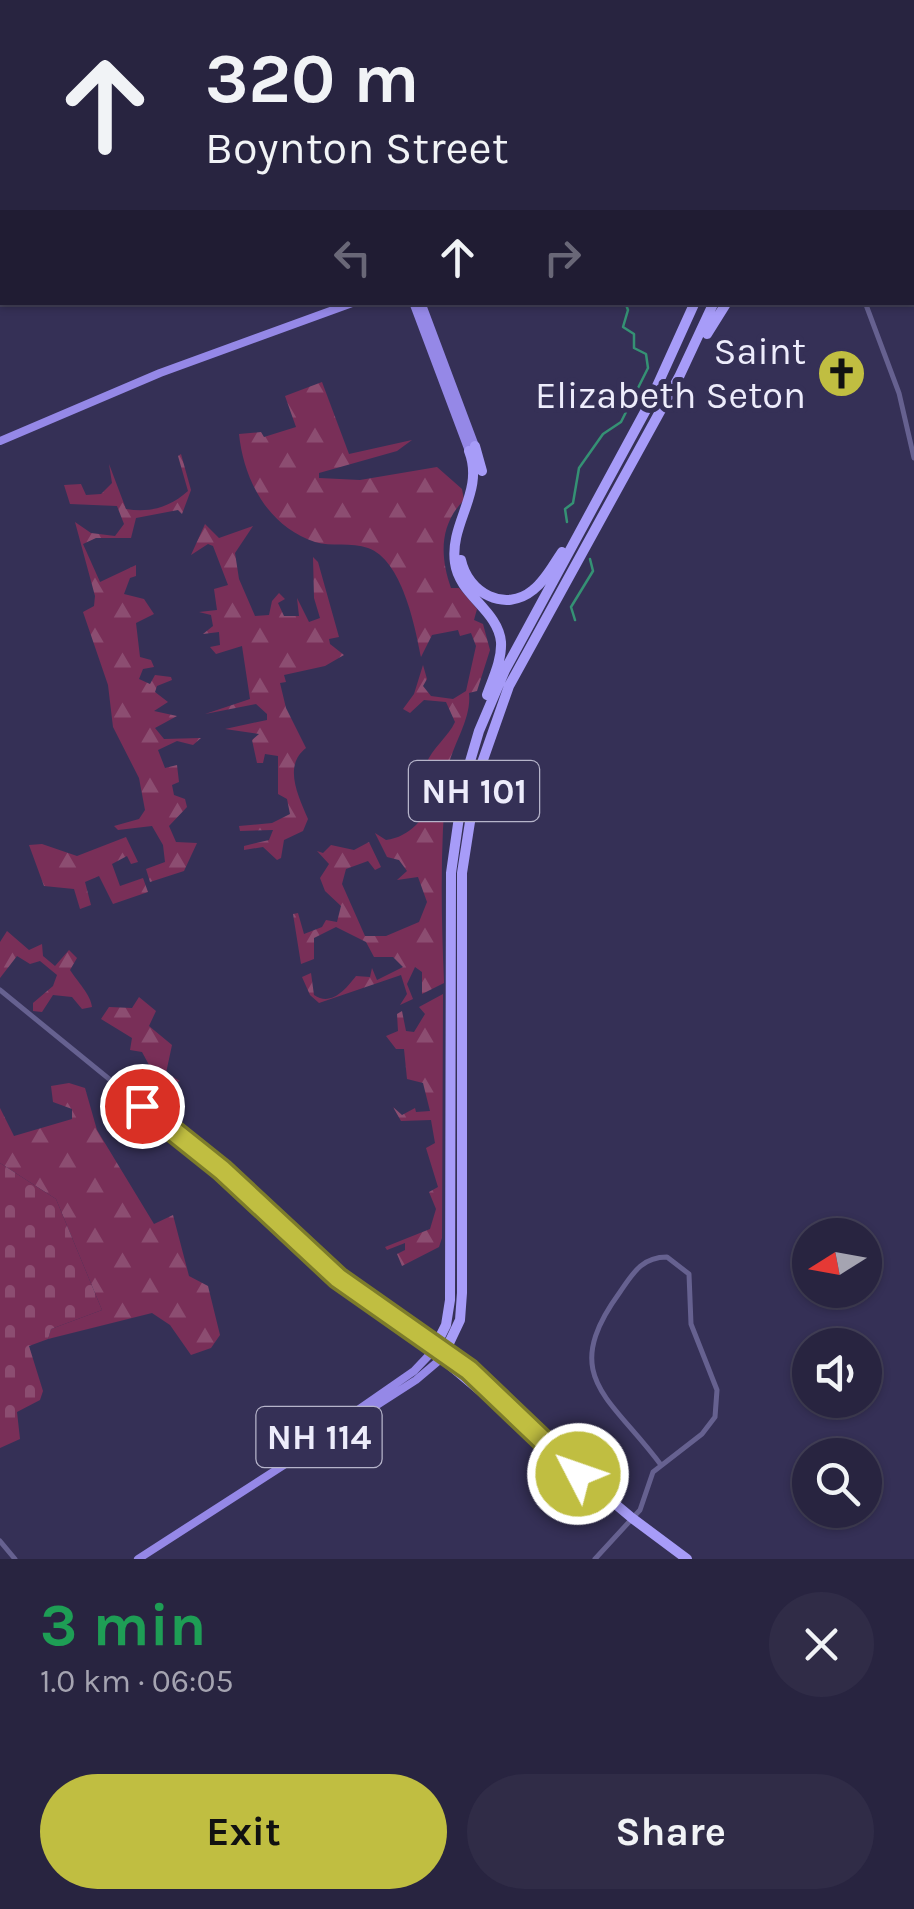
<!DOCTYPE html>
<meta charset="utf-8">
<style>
:root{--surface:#282440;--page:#302c47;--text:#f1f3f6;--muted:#a5a4b1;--line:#444159;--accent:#c0be41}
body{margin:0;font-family:Karla,sans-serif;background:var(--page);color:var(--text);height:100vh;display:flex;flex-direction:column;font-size:38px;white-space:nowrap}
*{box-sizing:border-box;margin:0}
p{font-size:32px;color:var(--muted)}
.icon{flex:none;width:55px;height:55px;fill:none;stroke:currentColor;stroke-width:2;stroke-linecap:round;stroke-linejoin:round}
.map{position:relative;height:1559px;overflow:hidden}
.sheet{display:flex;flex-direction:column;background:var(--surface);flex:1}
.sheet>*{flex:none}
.hud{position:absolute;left:0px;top:0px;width:915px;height:305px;box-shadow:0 2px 8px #0004,0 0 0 2px var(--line);background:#282440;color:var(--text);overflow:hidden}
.needle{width:65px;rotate:259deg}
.controls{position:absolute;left:792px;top:1218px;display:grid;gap:20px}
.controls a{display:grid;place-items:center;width:90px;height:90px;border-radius:50%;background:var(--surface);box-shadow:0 2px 8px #0004,0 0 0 2px var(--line);font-size:50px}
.pin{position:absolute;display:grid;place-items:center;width:85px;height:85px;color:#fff;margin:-42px;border:5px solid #fff;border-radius:50%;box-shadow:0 2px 10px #0007}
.me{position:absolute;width:110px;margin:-55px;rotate:311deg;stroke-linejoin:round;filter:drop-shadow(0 0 8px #0008)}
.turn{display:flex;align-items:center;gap:35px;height:210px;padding:0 40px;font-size:45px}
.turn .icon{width:130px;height:130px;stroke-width:2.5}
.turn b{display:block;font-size:70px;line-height:85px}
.lanes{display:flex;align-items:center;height:95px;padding:0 40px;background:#0003;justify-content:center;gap:50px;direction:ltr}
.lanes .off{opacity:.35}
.round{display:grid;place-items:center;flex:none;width:105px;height:105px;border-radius:52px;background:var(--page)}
.head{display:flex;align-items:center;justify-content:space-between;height:170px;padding:0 40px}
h1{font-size:60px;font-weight:700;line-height:75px;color:#1e9e55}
.action{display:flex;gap:20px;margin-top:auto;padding:20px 40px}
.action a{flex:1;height:115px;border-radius:60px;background:var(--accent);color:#111;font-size:40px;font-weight:700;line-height:115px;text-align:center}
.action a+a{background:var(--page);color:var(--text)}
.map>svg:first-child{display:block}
.forest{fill:url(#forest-firs)}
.cemetery{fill:url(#cemetery-stones)}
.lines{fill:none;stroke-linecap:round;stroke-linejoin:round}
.stream{stroke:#359174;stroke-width:2.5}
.minor{stroke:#666190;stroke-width:5}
.major{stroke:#9588e7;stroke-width:8}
.highway{stroke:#a79cf8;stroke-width:10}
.rail-casing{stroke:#a6a4bb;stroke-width:6}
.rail{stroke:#353056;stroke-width:2.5;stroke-dasharray:8;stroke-linecap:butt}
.route-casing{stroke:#7d7c2a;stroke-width:25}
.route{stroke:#c0be41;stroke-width:18}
.labels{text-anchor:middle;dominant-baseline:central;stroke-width:10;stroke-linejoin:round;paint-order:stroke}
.shield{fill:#353056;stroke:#b6b4ca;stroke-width:2.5}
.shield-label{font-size:35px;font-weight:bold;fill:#edecfb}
.poi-label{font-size:38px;fill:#edecfb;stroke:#353056;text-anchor:end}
</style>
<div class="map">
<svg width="914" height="1559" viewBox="0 0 914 1559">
<defs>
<pattern id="forest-firs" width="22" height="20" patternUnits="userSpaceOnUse" patternTransform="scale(2.5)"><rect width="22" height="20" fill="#792f58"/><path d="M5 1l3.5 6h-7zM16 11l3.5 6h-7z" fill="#8c4d71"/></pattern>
<pattern id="cemetery-stones" width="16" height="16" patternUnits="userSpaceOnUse" patternTransform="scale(2.5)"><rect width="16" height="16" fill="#792f58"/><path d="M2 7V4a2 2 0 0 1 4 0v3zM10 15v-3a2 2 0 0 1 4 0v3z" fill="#8c4d71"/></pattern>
</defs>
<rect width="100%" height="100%" fill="#353056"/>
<path class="forest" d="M322 382 349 454 412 440 397 451 319 473V478L360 480 437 467 462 489 464 500C439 525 440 557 451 588H459L477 609 474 620 483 624 490 650 477 691 469 693C472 721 450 747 447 774 440 842 441 912 444 983L422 994V972L415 967 407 984 413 999 400 1005 407 994 401 975 319 1003 310 995 302 977 311 973 314 995C331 1007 346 989 356 976L370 977 372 968 377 980 403 967 393 957H374L366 942 336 927 314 938V959L301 964 293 914 298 913 304 934 322 927 326 920 337 922 341 906 325 891 320 878 329 864 317 851 323 853 331 845 354 850 369 842 381 867 375 870 368 861 346 869 342 884 365 936H386L419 922 427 902 418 877 397 880 407 871 399 860 387 857 375 833 386 840C411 837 424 817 435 799 406 763 445 745 455 722L446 702 424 700 410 713 403 709 414 694 423 665 427 679 423 686 431 696 453 699 466 691 476 646 471 633 460 636 458 630 432 635 421 657C415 626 402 560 368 548 352 542 331 547 315 542 268 526 244 481 239 434L261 432 264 437 296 427 285 396Z
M181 454 191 490 182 514 178 510 136 518 131 538H96L83 544 100 582 136 565V576L130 578 124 594 144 599 154 614 136 623 140 657 151 660 154 667 143 669 139 679 150 684 155 675 171 677 172 680 157 686 155 692 168 702 154 711 177 716 155 728 164 739 201 738 193 745 177 741 158 750 165 768 177 765 179 782 172 785 174 795 185 799 187 807 169 826 176 842 197 843 184 871 150 882 146 869 165 862 163 845 152 826 118 830 114 826 139 819 145 810 139 778 113 727 108 685 83 612 94 606 95 596 75 522 91 533 115 536 124 524 117 506 70 504 64 485 81 484 86 495 101 494 112 483 109 464 126 509C151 513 170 507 188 491L178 456Z
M205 524 219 538 253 526 235 553 239 579 255 616 269 615 272 601 279 593 285 599 278 603 284 616H299L297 598 309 622 320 618 314 598 313 557 318 562 339 637 329 639 330 644 344 655 325 666 284 675 286 682 280 683 286 708 306 748C283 766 298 795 308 819L303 831 284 840 281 858 277 860 263 847 244 850V846L269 840 273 830 240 831 239 826 272 823 290 814 287 799 278 794V756L265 754 263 763H257L252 740 259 734 225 729 267 720V714L256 704 205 714 250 699 242 646 216 654 210 647 220 645 219 632 203 634 213 626 211 615 199 612 217 610 214 589 228 585 213 546 208 544 191 555Z
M126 837 138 862 131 864 127 856 112 864 120 886 143 878 148 892 113 904 99 876 85 882 91 905 80 909 74 889 44 886 29 845 42 844 77 856Z
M7 931 29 950 42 944 43 956 55 966 69 950 77 958 70 970C77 981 91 995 92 1007L82 1009 72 997 53 995 42 1012 33 1011V1003L53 986 57 975 40 961 30 964 17 956 0 978V942Z
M443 994 442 1238 439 1247 402 1266 397 1254 405 1250V1243L387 1250 385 1247 430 1229 436 1209 429 1192 438 1187 426 1148 435 1143 431 1120 401 1121 393 1107 402 1115 415 1108 416 1112 430 1111 423 1083 407 1079 404 1049H396L386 1036 398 1031 397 1014 402 1011 406 1031 414 1032 425 1014 419 1007Z
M139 997 156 1011 149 1026 172 1045 166 1073 180 1081 161 1087 142 1052 130 1050 132 1038 101 1019 109 1007 132 1008Z
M69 1083 85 1088 97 1130 154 1224 173 1215 189 1276 208 1286 220 1335 211 1348 191 1355 170 1325 152 1313 48 1339 51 1329 102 1310 56 1199 0 1163V1108L14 1136 72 1119V1109L53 1102 51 1086Z"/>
<path class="cemetery" d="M0 1163 56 1199 102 1310 51 1329 48 1339 29 1346 43 1391 40 1400 17 1412 20 1439 0 1448Z"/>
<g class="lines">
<path class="stream" d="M484 0H493
M501 0 504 2
M567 522 565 509 573 503 579 468 603 434 621 422 648 368 646 354 634 348V334L623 327 628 310 625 302
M575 620 571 607 593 571 590 559"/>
<path class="minor" d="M865 302 899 393 914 458
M0 990 222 1171 369 1305 431 1350
M349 1285 436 1343
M0 1541 15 1559
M595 1559 640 1510 653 1472 702 1434 715 1417 717 1390 691 1324 689 1274 667 1257C642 1257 633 1273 620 1292 558 1377 610 1396 661 1465"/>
<path class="major" d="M912 96H914
M413 302 469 451
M421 302 475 446
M0 441 160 373 355 302
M316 1439 414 1371 433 1351
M138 1559 416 1380 442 1358"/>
<path class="highway" d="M712 0V2
M549 2 553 0
M575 2 581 0
M595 2 601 0
M792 2 793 0
M801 2 802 0
M851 2 853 0
M860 2 862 0
M0 236 2 235
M0 246 2 245
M707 334 727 302
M475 446 482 471
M469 451C485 492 449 523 455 563 459 595 498 610 501 642 502 660 493 678 487 695
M461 560C468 593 505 613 533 590 545 581 553 565 562 552
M441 1347 485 1385
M442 1358 460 1320 462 1293V873L477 777 509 686 679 377 714 302
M687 1559 632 1518 433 1351 446 1325 450 1300 451 873 464 782 479 731 505 670 647 408 695 302"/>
<defs>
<path id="rail" d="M105 2 111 0
M0 48 2 47"/>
</defs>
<use href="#rail" class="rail-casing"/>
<use href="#rail" class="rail"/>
</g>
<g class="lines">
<defs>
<path id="route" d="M142 1106 222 1170 338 1278 469 1370 578 1474"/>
</defs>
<use href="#route" class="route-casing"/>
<use href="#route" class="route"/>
</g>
<defs>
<symbol id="church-disc" viewBox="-11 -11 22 22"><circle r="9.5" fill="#c0be41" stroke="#353056"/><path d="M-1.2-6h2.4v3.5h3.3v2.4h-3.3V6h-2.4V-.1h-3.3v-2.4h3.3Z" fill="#111"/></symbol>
</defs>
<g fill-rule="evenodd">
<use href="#church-disc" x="814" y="346" width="55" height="55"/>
</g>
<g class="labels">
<g class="shield">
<rect x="409" y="761" width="130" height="60" rx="8"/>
<rect x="256.5" y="1407" width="125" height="60" rx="8"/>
</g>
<g class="shield-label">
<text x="474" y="791">NH 101</text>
<text x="319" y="1437">NH 114</text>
</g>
<g class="poi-label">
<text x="806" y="351">Saint<tspan x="806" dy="44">Elizabeth Seton</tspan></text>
</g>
</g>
</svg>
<div class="controls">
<a><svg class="needle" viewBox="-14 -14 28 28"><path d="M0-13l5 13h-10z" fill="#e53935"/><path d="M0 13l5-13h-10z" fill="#a5a4b1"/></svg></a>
<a><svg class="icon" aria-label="sound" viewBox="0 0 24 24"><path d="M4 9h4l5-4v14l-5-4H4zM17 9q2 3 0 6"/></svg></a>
<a><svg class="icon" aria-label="search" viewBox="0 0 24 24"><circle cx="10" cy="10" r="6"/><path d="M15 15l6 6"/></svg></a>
</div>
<div class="pin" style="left:142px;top:1106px;background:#d93025"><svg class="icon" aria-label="arrive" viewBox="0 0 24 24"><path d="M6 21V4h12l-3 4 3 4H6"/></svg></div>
<svg class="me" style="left:578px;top:1474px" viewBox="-20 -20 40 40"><circle r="17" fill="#c0be41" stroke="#fff" stroke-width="3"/><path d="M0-11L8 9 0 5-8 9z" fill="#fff"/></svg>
<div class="hud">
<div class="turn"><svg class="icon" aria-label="ahead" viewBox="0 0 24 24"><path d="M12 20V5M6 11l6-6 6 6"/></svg><div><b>320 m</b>Boynton Street</div></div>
<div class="lanes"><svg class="icon off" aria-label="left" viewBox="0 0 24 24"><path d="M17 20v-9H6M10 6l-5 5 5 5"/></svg><svg class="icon" aria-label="ahead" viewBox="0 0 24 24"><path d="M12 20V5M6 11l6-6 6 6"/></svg><svg class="icon off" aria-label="right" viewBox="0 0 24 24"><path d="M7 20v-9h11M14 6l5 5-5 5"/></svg></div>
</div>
</div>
<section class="sheet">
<div class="head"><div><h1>3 min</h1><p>1.0 km · 06:05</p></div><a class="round"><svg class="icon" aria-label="close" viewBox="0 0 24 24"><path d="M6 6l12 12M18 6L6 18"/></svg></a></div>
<div class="action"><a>Exit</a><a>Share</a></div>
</section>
